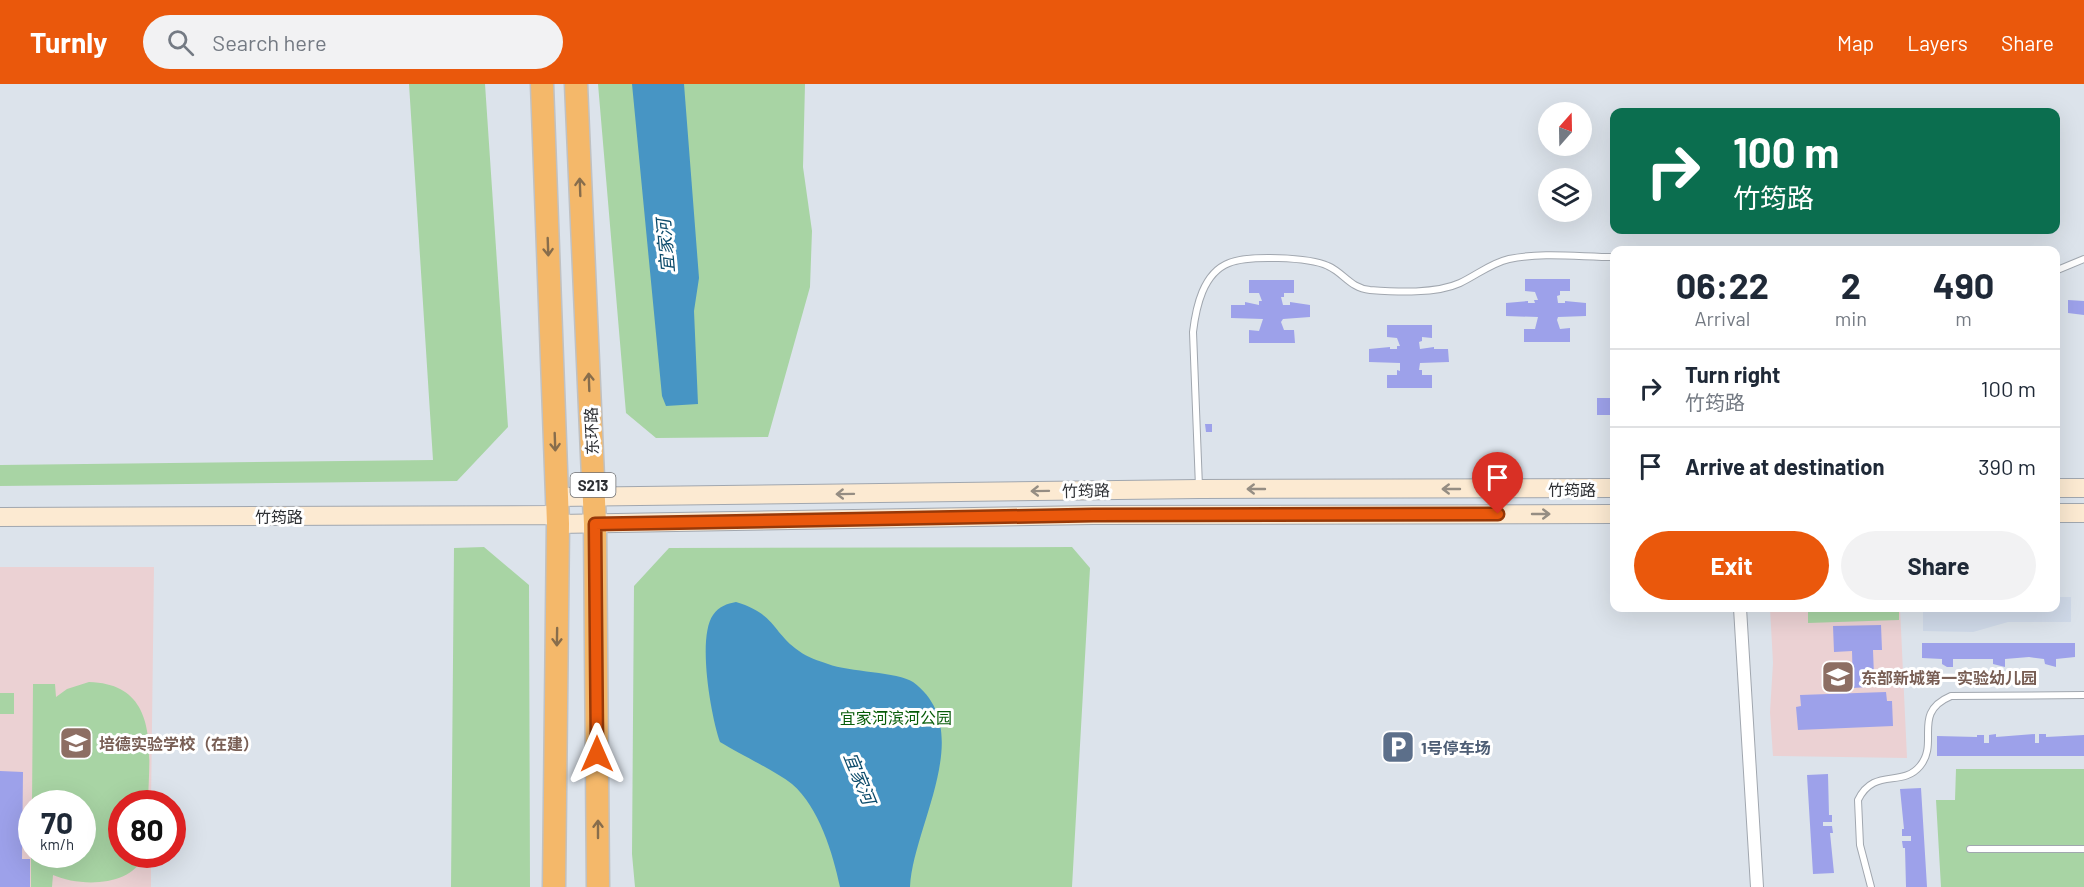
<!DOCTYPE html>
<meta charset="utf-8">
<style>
:root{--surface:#fff;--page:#f2f2f3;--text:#1f2937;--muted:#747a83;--line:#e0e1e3;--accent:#ea580c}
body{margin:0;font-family:Barlow,"Noto Sans SC",sans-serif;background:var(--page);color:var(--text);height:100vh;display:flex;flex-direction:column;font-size:22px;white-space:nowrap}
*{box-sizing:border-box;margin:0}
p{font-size:20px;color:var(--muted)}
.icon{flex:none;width:33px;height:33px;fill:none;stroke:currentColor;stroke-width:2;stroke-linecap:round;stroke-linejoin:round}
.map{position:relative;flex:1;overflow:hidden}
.details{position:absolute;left:1610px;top:162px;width:450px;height:366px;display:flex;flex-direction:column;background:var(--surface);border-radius:12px;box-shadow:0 6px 24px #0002}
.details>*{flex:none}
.banner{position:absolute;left:1610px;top:24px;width:450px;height:126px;border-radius:12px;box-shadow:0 6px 24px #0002;background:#0b6e4f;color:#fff;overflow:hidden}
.needle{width:39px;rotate:20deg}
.buttons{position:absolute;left:1538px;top:18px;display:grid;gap:12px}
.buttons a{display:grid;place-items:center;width:54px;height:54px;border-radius:50%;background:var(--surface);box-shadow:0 6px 24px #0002;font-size:30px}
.speed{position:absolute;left:18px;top:706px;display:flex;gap:12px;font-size:30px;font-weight:700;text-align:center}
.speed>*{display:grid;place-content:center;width:78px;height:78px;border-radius:50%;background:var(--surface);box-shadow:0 6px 24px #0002;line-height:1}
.speed small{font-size:15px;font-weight:400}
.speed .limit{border:9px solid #d22;background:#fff;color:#111}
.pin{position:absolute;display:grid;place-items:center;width:51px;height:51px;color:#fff;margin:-62px -26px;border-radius:50% 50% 50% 0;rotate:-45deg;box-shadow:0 0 6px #0007}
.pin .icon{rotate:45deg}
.me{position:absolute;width:66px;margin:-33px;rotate:0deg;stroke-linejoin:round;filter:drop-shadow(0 0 4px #0008)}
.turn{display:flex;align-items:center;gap:21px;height:126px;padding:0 24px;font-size:27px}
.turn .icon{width:78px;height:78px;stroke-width:2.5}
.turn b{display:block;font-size:42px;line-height:51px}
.eta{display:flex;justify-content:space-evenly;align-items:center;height:102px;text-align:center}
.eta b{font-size:36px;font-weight:700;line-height:42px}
.action{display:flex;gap:12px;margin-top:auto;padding:12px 24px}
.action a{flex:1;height:69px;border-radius:36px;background:var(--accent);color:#fff;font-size:24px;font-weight:700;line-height:69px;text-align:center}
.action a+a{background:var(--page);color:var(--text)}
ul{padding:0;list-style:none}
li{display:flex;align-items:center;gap:18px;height:78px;padding:0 24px;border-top:2px solid var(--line)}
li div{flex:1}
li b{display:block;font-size:22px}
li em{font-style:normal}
header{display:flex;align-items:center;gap:36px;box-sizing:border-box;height:84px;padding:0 30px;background:var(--accent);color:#fff}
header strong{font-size:28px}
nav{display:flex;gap:33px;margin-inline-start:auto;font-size:21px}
.search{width:420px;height:54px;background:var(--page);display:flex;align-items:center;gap:15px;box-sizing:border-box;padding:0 21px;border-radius:33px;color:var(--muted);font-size:22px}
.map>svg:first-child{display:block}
.built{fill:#cfd9e8}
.education{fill:#ebd1d3;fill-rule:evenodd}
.green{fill:#a8d4a4}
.water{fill:#4795c4}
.building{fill:#9da1ea}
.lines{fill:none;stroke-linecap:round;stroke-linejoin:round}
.lane-casing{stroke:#a1a7af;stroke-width:8}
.street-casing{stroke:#a1a7af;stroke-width:14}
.secondary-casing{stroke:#a1a7af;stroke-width:20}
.highway-casing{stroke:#c0c1c2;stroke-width:25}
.lane{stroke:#fff;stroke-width:6}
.street{stroke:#fff;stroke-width:12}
.secondary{stroke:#fcead2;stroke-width:18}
.highway{stroke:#f4b86a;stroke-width:22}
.oneway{stroke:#876d4c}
.oneway2{stroke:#958d83}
.route-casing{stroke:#983908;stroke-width:15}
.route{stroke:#ea580c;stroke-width:10}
.labels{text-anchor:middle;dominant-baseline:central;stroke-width:6;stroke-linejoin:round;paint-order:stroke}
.shield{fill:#fff;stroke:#6d6e71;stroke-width:1.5}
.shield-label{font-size:15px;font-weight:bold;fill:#2e3034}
.street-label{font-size:16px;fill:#2e3034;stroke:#fff}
.education-label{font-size:16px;font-weight:bold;fill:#785e54;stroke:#fff;text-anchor:start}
.park-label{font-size:16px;fill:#075c09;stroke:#fff}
.service-label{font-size:16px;font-weight:bold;fill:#4e5e75;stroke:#fff;text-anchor:start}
.water-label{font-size:18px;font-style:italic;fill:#0c4b6b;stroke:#fff}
</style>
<header>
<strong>Turnly</strong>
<div class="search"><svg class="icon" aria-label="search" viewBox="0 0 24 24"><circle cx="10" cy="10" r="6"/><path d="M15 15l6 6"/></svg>Search here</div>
<nav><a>Map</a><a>Layers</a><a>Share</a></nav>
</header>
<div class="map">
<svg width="2084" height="803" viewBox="0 0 2084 803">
<rect width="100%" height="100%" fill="#dce3eb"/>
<path class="built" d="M2055 513H2071V538H2008L1973 548 1923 547V524H2055Z"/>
<path class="education" d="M0 483H154L151 720H122V771H151V803H0ZM32 720H82V771H32Z
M1770 524H1900L1907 674 1773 672 1770 628 1773 579Z"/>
<path class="green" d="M409 0H485L508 343 457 397 0 402V381L433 376Z
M598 0H805L803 83 812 147 810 203 768 353 656 354 626 329Z
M484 463 529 501 530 803H451L454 464Z
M1072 463 1090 484 1072 803H635L632 770 634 502 669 464Z
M1808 524H1899V536L1808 539Z
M89 598C161 600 149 669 148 720H122V771H144C132 803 80 803 53 791L52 803H31V753L32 771H82V720H32L33 600H55L56 613 67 605Z
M0 609H14V630H0Z
M1956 685H2084V803H1941L1936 716H1955Z"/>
<path class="water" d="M632 0H684L699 194 694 227 698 320 666 322 662 312Z
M736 518C776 530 772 548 799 567 807 573 819 577 828 580 849 588 898 588 913 598 978 646 913 741 910 803H840C833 770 819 723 792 700 774 686 741 671 720 658 711 632 697 554 713 531 719 522 727 520 736 518Z"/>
<path class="building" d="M1525 195H1570V207H1560V211L1557 212 1558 219H1565V217L1586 219V232L1558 233 1557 236 1560 245 1570 244V258H1524V245H1535L1538 233 1506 232V219L1528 217V219H1535L1534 216H1538L1535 208 1525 207Z
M1249 196H1294V209H1284V213H1281L1283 221H1290V218L1310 221V233L1283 235 1281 238 1284 246H1294L1295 259H1249V246L1259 247 1263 235 1231 234V221H1245V218L1259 221V217H1262L1259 209H1249Z
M2068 216 2084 217V231L2068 229Z
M1387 241H1432V254L1422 253V257L1419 258 1420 265 1434 263V265H1448L1449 278 1420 279 1419 286H1422V291H1432V304H1387V291H1397V286L1400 287V279L1369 278V265L1390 263V265H1397V262H1400L1397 254 1387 253Z
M1597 314H1614V331H1597Z
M1205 340H1212V348H1206Z
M1881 541 1882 566H1873L1874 592H1868V603L1853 604 1852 567 1834 568 1833 542Z
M1922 559H2075V573L2056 575V583L2045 580 2044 575 2029 573 2005 575V583L1993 580V575H1953V583H1947L1942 580V575L1922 574Z
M1886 608 1887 617H1892L1893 642 1798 646 1796 623 1801 622 1800 611Z
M1996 650V653L2035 650V659H2039V650H2046V653L2084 651V672H1937V652L1977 653V651H1984V659H1989V651Z
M0 687 23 688 22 775H30V803H0Z
M1828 690 1829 731H1832V738H1823V742H1832L1833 749H1830L1834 789 1813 790 1807 691Z
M1921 704 1927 803H1906L1905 764H1903L1902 757H1911V752H1902V745H1904L1900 705Z"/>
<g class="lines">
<defs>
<path id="lane" d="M2055 187 2084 175
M1199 403 1193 248C1196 223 1203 189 1229 179 1248 171 1309 173 1328 182 1344 189 1350 204 1370 206 1397 208 1436 210 1460 199 1477 191 1491 179 1509 175 1542 168 1581 173 1614 173
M1970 765H2084
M1871 803 1860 761 1858 716C1874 683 1902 704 1920 682 1940 658 1911 629 1951 612L2084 611"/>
<path id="street" d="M1740 524 1757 803"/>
<path id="secondary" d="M2055 404H2084
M557 413 1199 405 1614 404
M2055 429H2084
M0 433 557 431
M558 440 1093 431 1614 430"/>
<path id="highway" d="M542 0 558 440 554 803
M576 0 595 440 598 803"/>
</defs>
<use href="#lane" class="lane-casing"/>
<use href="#street" class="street-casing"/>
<use href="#secondary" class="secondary-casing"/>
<use href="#highway" class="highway-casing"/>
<use href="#lane" class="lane"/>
<use href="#street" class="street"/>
<use href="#secondary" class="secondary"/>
<use href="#highway" class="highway"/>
</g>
<defs><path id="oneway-shaft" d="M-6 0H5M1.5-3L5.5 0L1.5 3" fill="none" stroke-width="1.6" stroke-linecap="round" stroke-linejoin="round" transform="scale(1.5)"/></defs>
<g class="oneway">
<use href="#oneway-shaft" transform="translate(580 103) rotate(-92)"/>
<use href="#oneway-shaft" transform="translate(548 163) rotate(88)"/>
<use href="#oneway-shaft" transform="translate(589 298) rotate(-92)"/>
<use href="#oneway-shaft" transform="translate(555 358) rotate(88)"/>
<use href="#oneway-shaft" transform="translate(557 553) rotate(91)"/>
<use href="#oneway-shaft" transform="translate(598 745) rotate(-90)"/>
</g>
<g class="oneway2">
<use href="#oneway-shaft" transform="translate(1256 405) rotate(180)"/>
<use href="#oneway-shaft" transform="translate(1451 405) rotate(180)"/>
<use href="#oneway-shaft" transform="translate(1040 407) rotate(179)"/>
<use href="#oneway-shaft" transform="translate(845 410) rotate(179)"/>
<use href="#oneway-shaft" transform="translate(1541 430)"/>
</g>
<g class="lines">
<defs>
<path id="route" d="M597 670 595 440 1093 431 1498 430"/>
</defs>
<use href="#route" class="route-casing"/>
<use href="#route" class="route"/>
</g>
<defs>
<symbol id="school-square" viewBox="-11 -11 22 22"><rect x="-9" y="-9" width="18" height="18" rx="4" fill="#8d6e63" stroke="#fff"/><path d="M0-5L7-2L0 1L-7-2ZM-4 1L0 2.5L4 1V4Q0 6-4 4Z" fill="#fff"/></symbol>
<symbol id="parking-square" viewBox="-11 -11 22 22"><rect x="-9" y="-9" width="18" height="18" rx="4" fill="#5c6f8a" stroke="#fff"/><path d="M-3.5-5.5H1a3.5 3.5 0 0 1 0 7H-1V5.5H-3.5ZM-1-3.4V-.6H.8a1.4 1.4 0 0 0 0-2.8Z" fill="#fff"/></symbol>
</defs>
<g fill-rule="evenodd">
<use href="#school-square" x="1819" y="574" width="38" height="38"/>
<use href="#school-square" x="57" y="640" width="38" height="38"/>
<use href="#parking-square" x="1379" y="644" width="38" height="38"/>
</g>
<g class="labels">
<rect class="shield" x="570.5" y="389" width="45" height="24" rx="4.5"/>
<g class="shield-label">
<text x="593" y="401">S213</text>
</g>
<g class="street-label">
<text transform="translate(591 347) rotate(-92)">东环路</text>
<text x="1572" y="405">竹筠路</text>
<text transform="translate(1086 406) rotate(-1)">竹筠路</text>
<text x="279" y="432">竹筠路</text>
</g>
<g class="education-label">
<text x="1861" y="593">东部新城第一实验幼儿园</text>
<text x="99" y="659">培德实验学校（在建）</text>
</g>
<g class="park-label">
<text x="896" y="633">宜家河滨河公园</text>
</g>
<g class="service-label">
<text x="1421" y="663">1号停车场</text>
</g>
<g class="water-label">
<text transform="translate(665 162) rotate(-95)">宜家河</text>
<text transform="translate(860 694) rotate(68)">宜家河</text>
</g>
</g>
</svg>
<div class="buttons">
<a><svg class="needle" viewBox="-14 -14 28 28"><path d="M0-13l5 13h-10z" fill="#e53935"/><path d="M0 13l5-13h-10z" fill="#747a83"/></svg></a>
<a><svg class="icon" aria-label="layers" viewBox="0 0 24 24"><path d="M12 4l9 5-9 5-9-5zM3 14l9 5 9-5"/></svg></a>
</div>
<div class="speed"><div>70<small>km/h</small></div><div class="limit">80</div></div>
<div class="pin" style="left:1498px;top:430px;background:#d93025"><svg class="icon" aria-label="arrive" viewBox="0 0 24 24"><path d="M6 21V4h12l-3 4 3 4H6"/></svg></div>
<svg class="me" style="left:597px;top:670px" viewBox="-20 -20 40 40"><path d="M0-17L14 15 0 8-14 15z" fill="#ea580c" stroke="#fff" stroke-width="4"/></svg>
<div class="banner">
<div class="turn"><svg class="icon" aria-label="right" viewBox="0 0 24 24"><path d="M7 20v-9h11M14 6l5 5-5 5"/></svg><div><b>100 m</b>竹筠路</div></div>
</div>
<section class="details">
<div class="eta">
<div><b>06:22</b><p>Arrival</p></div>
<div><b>2</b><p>min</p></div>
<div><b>490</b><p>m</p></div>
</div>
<ul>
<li><svg class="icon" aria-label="right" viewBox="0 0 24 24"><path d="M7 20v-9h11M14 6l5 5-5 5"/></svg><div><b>Turn right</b><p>竹筠路</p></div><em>100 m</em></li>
<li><svg class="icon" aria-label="arrive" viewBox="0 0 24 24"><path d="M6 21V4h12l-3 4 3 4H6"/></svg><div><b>Arrive at destination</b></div><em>390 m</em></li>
</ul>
<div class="action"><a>Exit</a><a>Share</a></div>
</section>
</div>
